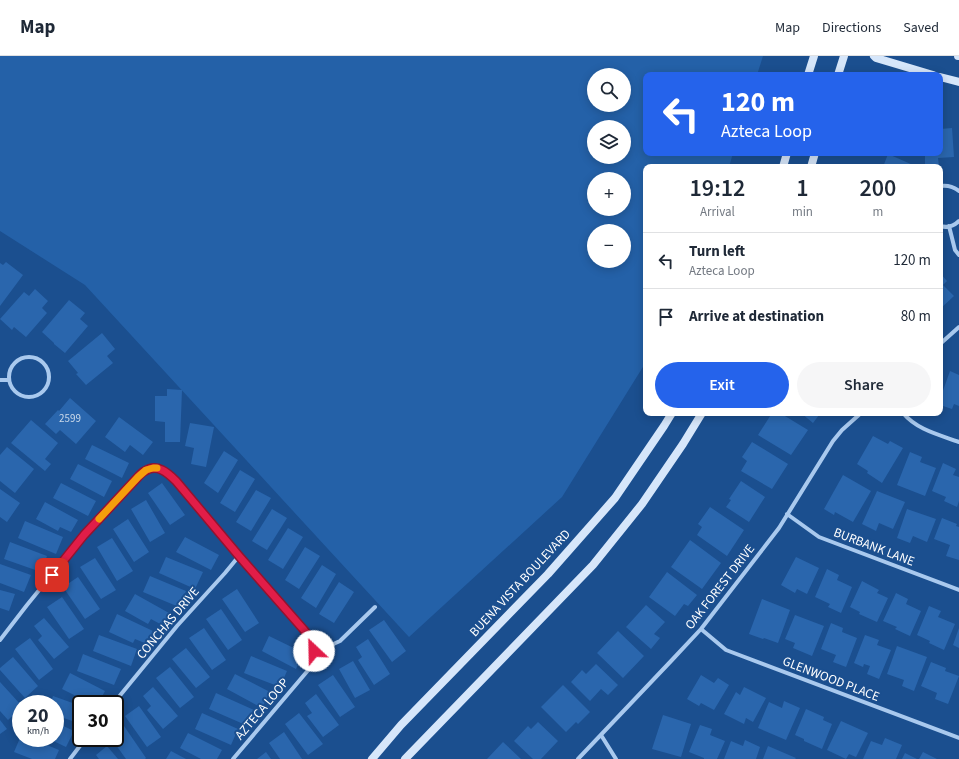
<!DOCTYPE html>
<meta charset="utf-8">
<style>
:root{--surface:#fff;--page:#f6f6f7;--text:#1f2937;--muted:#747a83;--line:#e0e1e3;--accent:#2563eb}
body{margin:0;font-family:"Source Sans 3",sans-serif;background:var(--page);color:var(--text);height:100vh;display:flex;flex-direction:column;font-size:15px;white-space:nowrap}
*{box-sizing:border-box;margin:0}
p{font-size:13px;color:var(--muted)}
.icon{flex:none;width:22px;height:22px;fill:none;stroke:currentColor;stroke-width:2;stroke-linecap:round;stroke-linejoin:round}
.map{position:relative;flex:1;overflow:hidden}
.drawer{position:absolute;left:643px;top:108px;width:300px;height:252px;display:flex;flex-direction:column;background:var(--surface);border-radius:8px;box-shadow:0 2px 10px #0003}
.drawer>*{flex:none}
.guide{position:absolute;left:643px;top:16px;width:300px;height:84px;border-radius:8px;box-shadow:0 2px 10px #0003;background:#2563eb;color:#fff;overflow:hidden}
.tools{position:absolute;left:587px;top:12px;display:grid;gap:8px}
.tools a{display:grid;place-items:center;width:44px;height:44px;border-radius:50%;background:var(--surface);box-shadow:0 2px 10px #0003;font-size:20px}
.speed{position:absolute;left:12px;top:639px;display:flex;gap:8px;font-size:20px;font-weight:700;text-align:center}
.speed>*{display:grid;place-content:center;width:52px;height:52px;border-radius:50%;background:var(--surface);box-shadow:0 2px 10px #0003;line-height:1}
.speed small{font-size:10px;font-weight:400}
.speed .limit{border:2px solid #111;border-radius:6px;background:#fff;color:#111}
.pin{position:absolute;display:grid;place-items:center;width:34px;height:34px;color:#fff;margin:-17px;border-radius:8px;box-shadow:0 2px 6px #0006}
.me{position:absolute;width:44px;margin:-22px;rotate:336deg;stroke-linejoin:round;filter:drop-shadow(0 0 3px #0008)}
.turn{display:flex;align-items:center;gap:14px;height:84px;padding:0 12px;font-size:18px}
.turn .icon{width:52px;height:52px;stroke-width:2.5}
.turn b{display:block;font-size:28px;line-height:34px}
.eta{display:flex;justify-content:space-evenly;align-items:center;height:68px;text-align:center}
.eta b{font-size:24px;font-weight:600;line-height:28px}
.action{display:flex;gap:8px;margin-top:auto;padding:8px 12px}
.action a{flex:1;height:46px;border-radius:24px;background:var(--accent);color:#fff;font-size:16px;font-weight:600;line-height:46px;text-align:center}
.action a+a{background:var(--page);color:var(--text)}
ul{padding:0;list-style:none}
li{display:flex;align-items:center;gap:12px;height:56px;padding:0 12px;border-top:1px solid var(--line)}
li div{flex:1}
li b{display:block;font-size:15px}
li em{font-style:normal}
header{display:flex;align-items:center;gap:24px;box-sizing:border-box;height:56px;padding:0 20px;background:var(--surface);border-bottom:1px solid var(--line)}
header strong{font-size:19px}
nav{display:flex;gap:22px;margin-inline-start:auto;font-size:14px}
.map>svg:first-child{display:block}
.green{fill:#2461a8;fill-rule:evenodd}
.building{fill:#2a66ad}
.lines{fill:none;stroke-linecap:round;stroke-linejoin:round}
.street{stroke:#a9c9ee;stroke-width:4}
.secondary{stroke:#d6e6fa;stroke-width:8}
.route-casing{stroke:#92132f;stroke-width:10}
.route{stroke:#e11d48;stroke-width:7}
.slow{stroke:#f59e0b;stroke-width:7}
.labels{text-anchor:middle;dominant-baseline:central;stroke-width:4;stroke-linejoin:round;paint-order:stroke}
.number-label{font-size:11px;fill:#cad9ea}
.street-label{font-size:13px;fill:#fff;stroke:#1b4f8f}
</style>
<header>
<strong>Map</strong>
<nav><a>Map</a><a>Directions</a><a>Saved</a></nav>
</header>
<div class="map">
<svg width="959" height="703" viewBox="0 0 959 703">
<rect width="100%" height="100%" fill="#1b4f8f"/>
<path class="green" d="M0 0H763L757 19H646V97H733L729 111H646V306L562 441 409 581 85 229 0 175ZM594 19H624V49H594ZM594 71H624V101H594ZM594 123H624V153H594ZM594 175H624V205H594Z"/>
<path class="building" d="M952 72 954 101 938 102 939 110H925V97H940V73Z
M888 98 913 109 912 111H883Z
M6 206 23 219 0 250V207L3 209Z
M940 217 947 225 943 229 954 240 940 253Z
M35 233 48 245 42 252 47 257 26 281 14 271 12 274 0 263 24 236 29 240Z
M69 244 85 257 80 263 88 270 65 297 54 288V287L42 276Z
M102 277 115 293 107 300 113 307 86 329 76 318 78 317 68 305Z
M950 315 959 319V350L954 348 952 353 940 349V343Z
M167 333 182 334 180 386H165V366L155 365V340H167Z
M70 342 96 365 76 388 60 374 56 378 45 368 58 354 59 355Z
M772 357H780L808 374 791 399 758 379Z
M801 357H818L819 359 813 367Z
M119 361 153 386 143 399 130 389 125 396 105 381Z
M31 364 58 387 45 403 51 408 45 415 11 387Z
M190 367 214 371 206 411 191 408 194 392 185 390Z
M873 380 888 388 890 385 903 392 882 427 867 417 868 415 857 408Z
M752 386 788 408 772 433 741 415 747 405 742 401Z
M92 389 129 407 122 422 85 403Z
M7 391 34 413 15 437 0 425V399Z
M224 395 238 404 218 437 204 427Z
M910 396 922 401 920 406 936 412 925 440 897 429Z
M943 407 956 413 953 419 959 421V445L957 451 944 445 946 441 932 435Z
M78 408 112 425 104 441 70 423Z
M240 414 255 423 235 456 220 447Z
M843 419 871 435 853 466 835 456 834 459 824 453Z
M741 425 765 441 749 466 726 451 731 444 729 443Z
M61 427 96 445 88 460 53 442Z
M162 427 185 459 170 469 148 437Z
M0 433 20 447 7 466 0 461Z
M256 434 271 442 251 475 236 466Z
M877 435 905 446 893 473 879 467 876 475 862 468Z
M146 444 165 477 150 486 131 453Z
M45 446 78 464 71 476 60 471 58 475 36 463Z
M710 451 744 474 727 500 697 479 702 471 698 468Z
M272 453 287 462 267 494 252 485Z
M907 453 936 463 927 486 913 480 910 487 897 482Z
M942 462 957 468 956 470 959 471V504L946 500 950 489 934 483Z
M128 463 149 496 134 506 113 473Z
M25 465 63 481 56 498 18 482Z
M288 472 303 481 283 513 268 504Z
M185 481 219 499 211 514 176 496Z
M112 482 133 515 117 525 97 491Z
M690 484 721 507 702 533 671 511Z
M10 486 47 500 41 516 4 503Z
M305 491 320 500 299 533 285 524Z
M166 501 203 516 195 533 159 517Z
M796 501 819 512 807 538 797 533 795 537 781 529Z
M95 502 116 534 101 543 80 511Z
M0 508 31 519 24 536 0 527Z
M322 509 336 518 316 552 301 542Z
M827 513 839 519 837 524 852 531 841 557 828 551 830 548 815 541Z
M667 516 697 539 688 550 684 548 675 560 649 541Z
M150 520 186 535 179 551 143 536Z
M78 521 100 553 85 563 63 531Z
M862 525 879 534 877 537 888 542 877 566 859 558 860 556 850 551Z
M339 526 354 536 334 567 319 558Z
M237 533 259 567 245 576 222 543Z
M0 534 15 538 9 555 0 552Z
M896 537 908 543 906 548 921 555 910 580 895 573 897 571 883 565Z
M135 538 169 557 162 569 151 563 148 568 125 555Z
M62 541 84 573 69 583 47 551Z
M762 543 790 554 778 587 764 582 763 583 749 578Z
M646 549 665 566 654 578 660 582 651 593 626 571Z
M929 550 941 555 938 561 955 568 944 594 929 587 930 585 917 579Z
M221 553 242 584 228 594 206 563Z
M117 558 153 575 147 588 135 583 133 587 109 576Z
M795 559 824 570 812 600 793 592 795 587 785 583Z
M44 562 69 591 54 603 38 584 42 580 34 570Z
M384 564 406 595 392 606 369 574Z
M831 567 843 572 842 576 857 582 846 611 833 606 836 599 821 593Z
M204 572 226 604 212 614 189 582Z
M959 572V592L953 589Z
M618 575 644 600 623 622 597 597Z
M99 579 137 593 131 610 93 595Z
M865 579 879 584 877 589 891 594 879 623 867 618 870 610 864 608 863 611 854 607Z
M269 580 304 597 296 613 262 595Z
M30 582 53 613 39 624 15 593Z
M368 583 390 618 374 629 358 604 362 601 356 591Z
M897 590 927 601 914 635 902 630 904 624 887 618Z
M186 592 210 621 196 632 172 603Z
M83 598 121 613 114 629 77 615Z
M251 600 287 615 280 631 244 617Z
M13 601 38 630 25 642 0 614V612Z
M353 605 370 634 355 642 339 613Z
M931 606 946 612 945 615 959 620 948 648 935 643 937 637 921 630Z
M596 608 618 629 608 639 601 633 590 645 571 626 582 614 586 618Z
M170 611 194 641 180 652 156 622Z
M70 617 105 635 98 648H92L62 633Z
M235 618 270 636 262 652 227 633Z
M333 619 355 651 340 661 318 629Z
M701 619 714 627 718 622 729 629 714 654 701 647 699 650 687 643Z
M0 626 21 649V652L8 664 0 655Z
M563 629 590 656 578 668 576 666 566 676 541 651Z
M153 631 178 660 163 673 147 654 151 650 143 640Z
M744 631 766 642 753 666 746 662 744 668 724 658 736 636 740 639Z
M216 637 254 654 248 670 209 653Z
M316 638 339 669 323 681 307 660 312 657 305 647Z
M53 640 81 650V668L55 659V648H50Z
M784 645 800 652 786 684 758 672 769 646 782 652Z
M139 650 161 681 147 691 125 660Z
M806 653 824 661 823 664 832 668 822 693 804 685V683L795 679Z
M202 657 238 673 231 689 195 673Z
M299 657 323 688 308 699 285 668Z
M663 659 691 668 681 701 652 693Z
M0 664 7 673 0 678Z
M841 665 868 677 856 701 849 698 846 703 827 694Z
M55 666 74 675 66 691 47 682H55Z
M538 666 558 685 541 703H533L514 685 528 670 531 673Z
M700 669 712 673 710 679 725 685 717 703H704V702L689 696Z
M124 670 146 702 145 703H126L111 682H115V677Z
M284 676 302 703H280L269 687Z
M188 677 222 694 217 703H201L180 692Z
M20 682H30L59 694 55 703H32L14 696Z
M885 682 902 689 896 703H863L871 685 882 689Z
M745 684 760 691 756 703H724L731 685 743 690Z
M503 686 521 703H487Z
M107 690 118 703H99L96 699Z
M768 690 796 702 795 703H763Z
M171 695 186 703H166Z
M266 696 271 703H257Z
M923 696 937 703H919Z
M905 697 917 703H902Z"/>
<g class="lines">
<path class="street" d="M940 130C947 129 953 130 959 135
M940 170C947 172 954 170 959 165
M949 170 955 194 959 199
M940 288 959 271
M9 321a20 20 0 1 1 40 0a20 20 0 1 1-40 0Z
M0 324H9
M903 357C917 374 940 379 959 386
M787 458 819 481 959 534
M701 573 726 594 959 682
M0 584 27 549 84 479 138 421C140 419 142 416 145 415 157 407 168 417 176 425L239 500 304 574C314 587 318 597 310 612L233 703
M314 595 329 590 340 585 375 551
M113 648 177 570 225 517 239 500
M601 679 616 703
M70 703 86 682
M578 703 672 604 701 573 779 472 833 385 842 374 861 357"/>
<path class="secondary" d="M874 0 876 2 933 19
M958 0H959
M808 19 814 0
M838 19 844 0
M940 21 959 26
M783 111 787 97
M811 111 815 97
M372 703 401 669 548 518 615 442 664 370 672 357
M405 703 593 509 642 448 683 388 702 357"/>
</g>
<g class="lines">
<defs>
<path id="route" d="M52 519 84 479 138 421C140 419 142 416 145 415 157 407 168 417 176 425L239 500 304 574 310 582 314 595"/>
</defs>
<use href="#route" class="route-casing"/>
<use href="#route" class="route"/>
<path class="slow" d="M99 463 138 421 146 414 153 412H157"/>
</g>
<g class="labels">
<g class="number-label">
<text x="70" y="362">2599</text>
</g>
<g class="street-label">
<text transform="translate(874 491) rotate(21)">BURBANK LANE</text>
<text transform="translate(520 527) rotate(-47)">BUENA VISTA BOULEVARD</text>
<text transform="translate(720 531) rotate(-52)">OAK FOREST DRIVE</text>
<text transform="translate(168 567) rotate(-50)">CONCHAS DRIVE</text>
<text transform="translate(831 623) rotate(21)">GLENWOOD PLACE</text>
<text transform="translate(262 653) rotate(-50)">AZTECA LOOP</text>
</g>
</g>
</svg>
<div class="tools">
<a><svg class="icon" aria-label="search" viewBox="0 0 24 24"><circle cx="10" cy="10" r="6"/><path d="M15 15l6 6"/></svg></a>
<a><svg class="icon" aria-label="layers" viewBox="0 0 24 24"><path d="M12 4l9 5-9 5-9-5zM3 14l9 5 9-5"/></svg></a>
<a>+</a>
<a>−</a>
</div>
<div class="speed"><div>20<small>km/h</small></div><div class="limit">30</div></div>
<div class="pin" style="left:52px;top:519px;background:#d93025"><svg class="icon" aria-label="arrive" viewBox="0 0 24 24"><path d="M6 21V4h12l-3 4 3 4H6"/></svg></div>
<svg class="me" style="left:314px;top:595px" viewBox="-20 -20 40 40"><circle r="19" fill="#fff"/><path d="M0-13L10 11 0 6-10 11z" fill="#e11d48"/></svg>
<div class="guide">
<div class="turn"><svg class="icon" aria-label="left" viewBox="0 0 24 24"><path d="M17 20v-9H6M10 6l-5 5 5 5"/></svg><div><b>120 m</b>Azteca Loop</div></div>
</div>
<section class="drawer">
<div class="eta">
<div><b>19:12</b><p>Arrival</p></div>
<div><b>1</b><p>min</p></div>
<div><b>200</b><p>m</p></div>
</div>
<ul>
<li><svg class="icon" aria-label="left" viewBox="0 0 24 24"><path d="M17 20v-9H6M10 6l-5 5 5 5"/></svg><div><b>Turn left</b><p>Azteca Loop</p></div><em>120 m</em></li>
<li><svg class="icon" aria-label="arrive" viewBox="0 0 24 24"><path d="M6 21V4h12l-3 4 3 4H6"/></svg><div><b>Arrive at destination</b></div><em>80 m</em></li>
</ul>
<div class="action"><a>Exit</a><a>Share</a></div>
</section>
</div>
